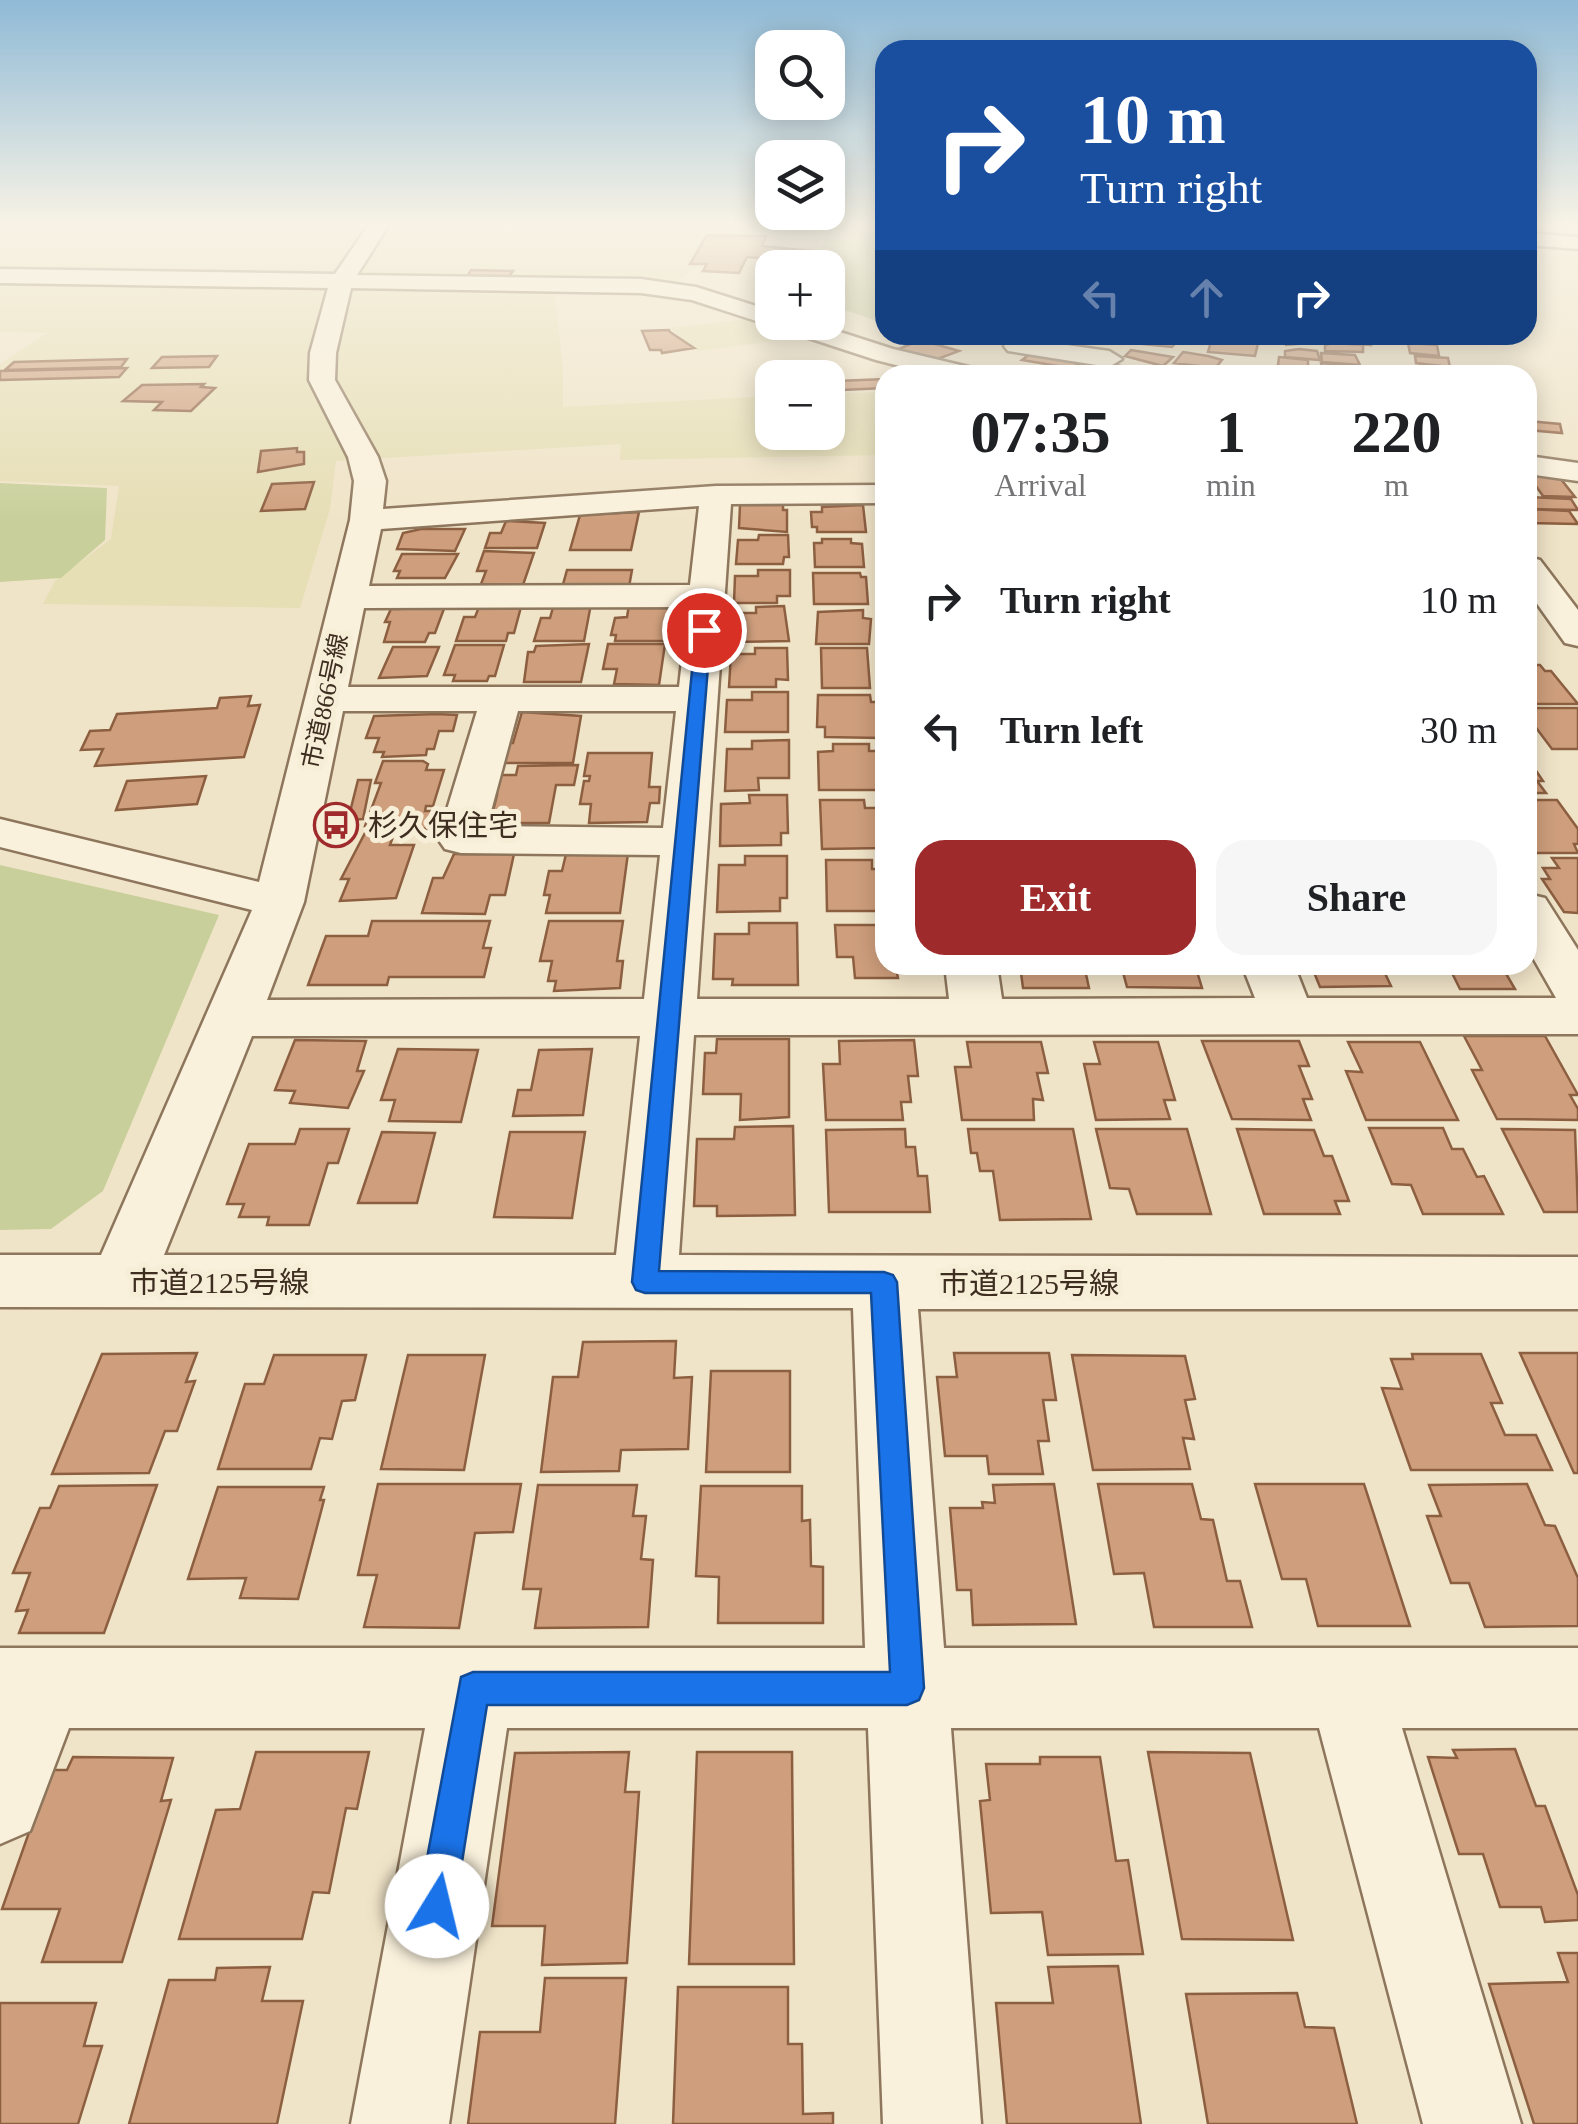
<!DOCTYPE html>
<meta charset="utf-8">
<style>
:root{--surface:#fff;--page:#f6f6f6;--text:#202124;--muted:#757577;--accent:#9e2a2b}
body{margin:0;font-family:"Times New Roman","Noto Sans JP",serif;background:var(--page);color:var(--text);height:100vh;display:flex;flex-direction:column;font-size:38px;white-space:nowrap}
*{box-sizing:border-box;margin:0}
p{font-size:32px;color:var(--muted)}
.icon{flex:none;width:55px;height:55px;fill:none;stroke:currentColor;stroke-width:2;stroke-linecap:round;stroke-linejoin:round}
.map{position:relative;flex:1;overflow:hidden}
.sheet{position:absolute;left:875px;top:365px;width:662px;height:610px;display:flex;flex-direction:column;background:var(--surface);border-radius:30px;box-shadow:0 5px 25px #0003}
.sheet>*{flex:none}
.top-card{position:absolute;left:875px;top:40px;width:662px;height:305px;border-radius:30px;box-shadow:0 5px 25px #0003;background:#1a4fa0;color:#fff;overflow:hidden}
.controls{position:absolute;left:755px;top:30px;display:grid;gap:20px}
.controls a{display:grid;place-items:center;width:90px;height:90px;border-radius:20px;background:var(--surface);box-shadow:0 5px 25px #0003;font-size:50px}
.pin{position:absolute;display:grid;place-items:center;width:85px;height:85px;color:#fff;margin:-42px;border:5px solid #fff;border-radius:50%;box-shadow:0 2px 10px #0007}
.me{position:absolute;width:110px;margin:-55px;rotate:9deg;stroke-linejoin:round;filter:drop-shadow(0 0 8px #0008)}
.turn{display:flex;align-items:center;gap:35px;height:210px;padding:0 40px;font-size:45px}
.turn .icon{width:130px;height:130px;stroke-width:2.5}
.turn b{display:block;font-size:70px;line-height:85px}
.lanes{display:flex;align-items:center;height:95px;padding:0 40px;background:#0003;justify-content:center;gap:50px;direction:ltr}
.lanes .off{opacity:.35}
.eta{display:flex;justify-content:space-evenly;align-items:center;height:170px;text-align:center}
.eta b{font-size:60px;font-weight:600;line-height:70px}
.cta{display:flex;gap:20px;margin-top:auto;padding:20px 40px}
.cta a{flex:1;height:115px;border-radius:30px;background:var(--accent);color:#fff;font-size:40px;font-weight:600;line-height:115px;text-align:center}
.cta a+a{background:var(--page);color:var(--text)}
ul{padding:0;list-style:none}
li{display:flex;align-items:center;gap:30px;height:130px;padding:0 40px}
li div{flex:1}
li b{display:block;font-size:38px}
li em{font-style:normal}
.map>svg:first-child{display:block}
.farmland{fill:#e6deb5}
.green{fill:#c9cf9b}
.building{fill:#cf9f7d;stroke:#8d5f41;stroke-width:2.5}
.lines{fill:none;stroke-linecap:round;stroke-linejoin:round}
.minor-casing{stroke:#8d765c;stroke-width:5}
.minor{fill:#faf1dc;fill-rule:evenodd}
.route{fill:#1a73e8;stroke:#114b97;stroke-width:2.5}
.labels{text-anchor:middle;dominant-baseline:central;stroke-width:10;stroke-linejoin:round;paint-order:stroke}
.far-street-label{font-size:25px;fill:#3d2e20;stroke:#f7eed8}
.poi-label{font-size:30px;fill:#3d2e20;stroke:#f7eed8;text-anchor:start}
.street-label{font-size:30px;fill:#3d2e20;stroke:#f7eed8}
</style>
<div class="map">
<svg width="1578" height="2124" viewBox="0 0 1578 2124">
<rect width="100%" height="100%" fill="#f0e4c8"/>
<path class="farmland" d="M0 223H756L676 282 0 270Z
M0 282 554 289 563 368V407L772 396V432H828V394L885 392V455L620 460 621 444 336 461 330 509 300 608 43 604 55 581 111 539 119 486 0 481V364L47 333 0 332Z
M749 319 807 337 697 351 670 328Z"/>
<path class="green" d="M830 223H885V324L828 304V268L824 267 821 248Z
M0 483 107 488 105 540 61 578 0 582Z
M0 865 219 915 103 1191 51 1229 0 1230Z"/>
<path class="building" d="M707 235 766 236 762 246 812 251 809 259 800 262 747 257 739 273 703 271 707 264H690Z
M471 270 513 271 508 278H466Z
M669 330 670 332 694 348 662 353 661 350H650L642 331Z
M1105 335H1164L1181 337 1172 347 1102 340Z
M1213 335H1260L1255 356 1208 352Z
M1284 335H1319L1322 342 1286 345Z
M1370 335 1371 345 1339 342 1345 335Z
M921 340 959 351 935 360 896 350Z
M1333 343 1363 345V352L1325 351V345Z
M1408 343 1437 345 1439 356 1410 353Z
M1299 349 1317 351 1320 360 1285 357V351Z
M1131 350 1173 357 1163 366 1125 356Z
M1183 352 1208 356 1222 360 1217 366 1207 367 1174 363Z
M1031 353 1087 362 1069 368 1022 360Z
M1321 353 1355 355 1360 365 1322 362Z
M217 356 209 367 152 368 162 357Z
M1415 356 1448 358 1450 367 1416 363Z
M1279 357 1308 360V371L1282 369 1278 365Z
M127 359 121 367 5 370 14 362Z
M1321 363 1359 366 1360 369 1356 368 1357 375 1331 373 1322 371Z
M1114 365 1135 368 1157 371 1153 375H1105Z
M1420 365 1453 368 1457 375H1431L1422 371Z
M127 368 119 377 0 380V371Z
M885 379V388L842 390 838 381Z
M204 384 201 387 215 388 191 411 154 410 162 402 123 401 142 385Z
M1528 421 1560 424 1562 433 1528 430Z
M297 448V452H304V464L258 472 261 451Z
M1528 475 1560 478 1575 497 1543 496Z
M314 482 305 509 261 511 272 484Z
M1528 497 1571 499 1578 510 1528 509Z
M740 505H783V510H787V532L739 528Z
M863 505 866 532H817V527H812L811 512H822V507Z
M1528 509 1569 511 1578 524 1528 523Z
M639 512 631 550H570L580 515Z
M506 521 545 523 537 548H485L490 533H501Z
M421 529H465L455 551 397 549 403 533Z
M759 535H788L789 557H784L783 564H736L738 540H758Z
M822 539H851V543L862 544 864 567H815L814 543H822Z
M484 551 534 553 523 585 481 584 486 571H477Z
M402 554H458L445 578H397L400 571H394Z
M567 570H632L629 587 562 588Z
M758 570H790V596H777V603H734L735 576H758Z
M813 573H860L861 577H866L868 604H814Z
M554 604H591L584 641H534L541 618H550Z
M402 605 445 606 435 633H429L425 642H384L390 622H385L391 609H400Z
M629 605H670L666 641H615L616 635H611L615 618 627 617Z
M784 606 789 641 731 642 732 613H756V607Z
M479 607H521L514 633H508L506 641H456L464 617H475Z
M863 610V618L871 619 869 644H816L818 612Z
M589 644 581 682H524L528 652H534L536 646Z
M608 644H665L659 685 614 684 617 669H603Z
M455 645H504L495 676H489L487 681H453L455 675H444Z
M393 647H439L427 676 379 678Z
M755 648H787L788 680 776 679V687H729L731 654H755Z
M821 648H867L870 688H822Z
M1528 665H1540L1545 671H1551L1578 704H1528Z
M752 692H788V732H725L727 700H752Z
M818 695H870L871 702H878L881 738 825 737V727H817Z
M251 696 248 706 260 705 244 757 95 766 103 749 81 750 90 731 110 730 117 714 217 708 220 698Z
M1528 708H1578V749H1552L1528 717Z
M522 712 581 716 573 763H500L505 743H513Z
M437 714 457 715 453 731H439L434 749H427L426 755 382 757 384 752H374L379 738H366L374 716Z
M789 740V778H758L759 790 725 791 727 749H752V741Z
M833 744H869V751H881L885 790H819L818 752 833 751Z
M588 753H652L649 787H660L659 803H650L647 822 589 823 591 804H580L584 781H589L590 776H584Z
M1528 759 1543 781H1537L1546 793H1528Z
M383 761H423L428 764 426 770H444L433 806H426L425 811H444L438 829 365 826 381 783H375Z
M578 765 574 785H556L549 823H490L497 795H488L493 775H516L518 766Z
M206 776 197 804 116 810 127 781Z
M358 780H371L363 819 348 820Z
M749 795H787L788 833H781V845L720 846 721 804 750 803Z
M820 800H864L865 808H885V848L822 849Z
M1528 800H1557L1578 829V844H1574L1578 853H1528Z
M366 831H395L390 845H414L396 898 340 901 349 879H341Z
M628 853 620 913H546L550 895H544L549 871H562L566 854Z
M454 854H514L505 895H490L485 914 422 913 433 878H443Z
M745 856H787V898H780V911L717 912 719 865H745Z
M1552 858H1578V913L1564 912 1542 879H1550L1543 868H1559Z
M826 860H872V869H878L881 911H827Z
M372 921H490L483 948H491L484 977H389L387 985H308L326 936H368Z
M549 921H623L617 961H623L620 988 554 991 556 981H548L552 961H540Z
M749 923H797L798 985H732L733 979H713L715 934H749Z
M835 925H885V965H917L918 973H897L898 978H855L853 957H837Z
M1007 965H1084L1089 988H1023L1021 973H1008Z
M1121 965H1195L1202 988 1127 987Z
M1311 965H1381L1391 986 1320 987Z
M1418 965H1501L1515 989H1460L1452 973Z
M1464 1036H1545L1578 1095H1570L1578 1109V1120L1497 1119 1472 1070H1482Z
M717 1039H789V1117L740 1120 741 1094H703L705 1053H716Z
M295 1040 366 1041 357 1071H364L348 1108 290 1103 295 1091 275 1090Z
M914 1040 918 1076H908L911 1102H901L903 1120H826L823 1064H840L839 1041Z
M1202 1041H1299L1309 1066H1299L1312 1099H1303L1311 1120 1232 1119Z
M967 1042H1041L1048 1073H1037L1043 1100 1033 1099 1034 1120H962L955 1067H971Z
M1094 1042H1158L1175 1100H1164L1170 1119 1096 1120 1084 1064H1100Z
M1348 1042H1420L1458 1120H1366L1346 1071 1362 1072Z
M398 1049 478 1050 461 1122 389 1121 395 1100H381Z
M592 1049 583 1115 513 1116 518 1090H531L539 1050Z
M793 1126 795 1215 717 1216V1206H694L697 1139H734L735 1127Z
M1369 1128H1443L1452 1149H1463L1477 1177 1484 1176 1503 1214H1423L1411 1185 1392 1184Z
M300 1129H349L338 1163H328L309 1225H267L269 1217H239L244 1204H227L249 1144H295Z
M905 1129 906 1147H915L918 1176H927L930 1212H829L826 1130Z
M968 1129H1073L1091 1219 1000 1220 993 1171H980L977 1153H971Z
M1096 1129H1187L1211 1214H1137L1129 1189 1110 1188Z
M1237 1129 1314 1130 1324 1156H1332L1349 1201H1335L1340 1214H1264Z
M1502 1129 1575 1130 1578 1212H1544Z
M382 1132 435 1133 417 1203H358Z
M510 1132H585L572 1218 494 1217Z
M676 1341 674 1378 692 1377 688 1449 621 1450 619 1471 541 1472 553 1377H578L583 1342Z
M197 1353 186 1382 195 1381 177 1431H165L149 1473 52 1474 102 1354Z
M954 1353H1049L1056 1400H1043L1049 1441H1038L1043 1474H989L987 1456H945L937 1377H957Z
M1520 1353H1578V1473H1574Z
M1412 1354H1481L1502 1403H1491L1505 1435H1536L1552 1470H1411L1382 1388 1402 1389 1391 1359H1413Z
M274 1355H366L355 1400 342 1401 332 1439 320 1438 311 1469H218L245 1384H264Z
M408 1355H485L464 1470 381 1469Z
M1072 1355 1185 1356 1195 1399 1185 1400 1194 1439 1183 1438 1190 1469 1093 1470Z
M711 1371H790V1472H706Z
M378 1484H521L513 1532 475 1533 459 1628 364 1627 377 1575H358Z
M1054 1484 1076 1624 973 1625 971 1590H957L950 1508H983L982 1502 995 1503 993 1485Z
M1098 1484H1192L1201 1519 1213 1520 1227 1581H1240L1252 1627H1154L1144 1573 1114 1574Z
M1255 1484H1364L1410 1626H1318L1306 1579H1282Z
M1527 1484 1545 1525 1555 1526 1578 1578V1626L1485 1627 1469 1583H1451L1427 1516H1441L1429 1485Z
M157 1485 104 1633H19L28 1610 16 1611 30 1573H13L40 1508H50L59 1486Z
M538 1485H637L633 1516H646L641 1559 653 1560 648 1627 535 1628 541 1589H523Z
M701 1486H802V1521L810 1520 811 1566 823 1567V1623H718L719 1577 696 1576Z
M218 1487H324L320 1500H324L298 1599 240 1598 246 1578 188 1579Z
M1515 1749 1536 1806H1545L1578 1895V1920L1545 1922 1541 1907H1500L1483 1854H1459L1428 1757 1457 1758 1453 1750Z
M256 1752H369L357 1809 346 1808 329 1893 313 1892 302 1939H179L216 1810 240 1809Z
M629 1752 625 1792H639L627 1963 542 1965 545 1926H492L515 1753Z
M697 1752H792L794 1964H689Z
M1148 1752 1250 1753 1293 1940 1182 1939Z
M73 1757 173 1758 161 1801 171 1800 122 1962H42L60 1909H2L51 1770H67Z
M1040 1757H1100L1116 1861 1128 1860 1143 1954 1048 1955 1042 1912 991 1913 980 1801 990 1800 986 1764H1040Z
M1558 1953H1578V2124H1534L1489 1984 1568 1982Z
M1118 1966 1141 2124H1007L996 2003H1053L1048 1967Z
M270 1967 262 2001H303L277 2124H129L169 1980H215L217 1968Z
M545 1978H626L615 2124H468L480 2032H540Z
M678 1987H788V2044H802L803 2114 833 2113V2124H673Z
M1297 1993 1305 2027 1334 2028 1357 2124H1208L1186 1994Z
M0 2003H96L84 2046H102L78 2124H0Z"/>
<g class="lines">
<defs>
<path id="minor" d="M370 223H390L357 275 641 279 696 287 772 311V322H809L893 349 977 369 981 375H935L876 360 692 300 641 293 351 288 336 353 335 380 378 457 386 481 383 509 716 486 885 485V503L731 504 697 999H949L945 965H997L1002 999 1255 998 1242 965H1294L1307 998H1556L1528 949V894L1545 898 1578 950V1034L694 1035 679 1255 1578 1257V1309H918L944 1648H1578V1728H1402L1521 2124H1423L1319 1728H951L981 2124H883L868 1728H507L449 2124H351L425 1728H69L30 1831 0 1844V1648H865L853 1308 0 1307V1255H101L252 910 0 847V819L259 882 350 520 354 481 348 457 309 380 310 353 328 288 0 283V269L335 274ZM699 506 690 585 369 586 381 529ZM688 607 679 687H348L364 608ZM343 711H477L438 839 445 849 461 853 660 855 644 999 267 1000 304 902ZM518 711H676L663 828 487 826ZM252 1036H640L616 1255H164Z
M1528 233 1578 237V249L1528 245Z
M1017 338 1109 351 1122 359 1109 367 1008 351 1004 346 1008 341Z
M1528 456 1578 463V481L1528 474Z
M1528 557 1540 560 1578 610V646L1565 643 1528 591Z"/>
</defs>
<use href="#minor" class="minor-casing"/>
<use href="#minor" class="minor"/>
</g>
<linearGradient id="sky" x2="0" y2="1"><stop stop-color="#8fbad6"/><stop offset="0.43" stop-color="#f8f3e6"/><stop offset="1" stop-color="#f8f3e6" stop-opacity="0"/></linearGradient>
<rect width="1578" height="520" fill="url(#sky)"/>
<path class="route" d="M704 626 711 630 659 1271 884 1272 893 1275 897 1282 924 1688 919 1700 907 1705H487L455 1906 450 1919 437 1925 424 1919 418 1906 461 1677 473 1672H890L871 1293H645L636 1290 632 1282 696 630Z"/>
<defs>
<symbol id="bus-ring" viewBox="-11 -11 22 22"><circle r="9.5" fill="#f7eed8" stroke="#9e2a2b" stroke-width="1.5"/><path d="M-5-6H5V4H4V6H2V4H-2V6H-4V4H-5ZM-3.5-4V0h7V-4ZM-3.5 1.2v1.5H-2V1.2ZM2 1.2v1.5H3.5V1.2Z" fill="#9e2a2b"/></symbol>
</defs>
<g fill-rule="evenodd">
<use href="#bus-ring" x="311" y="800" width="50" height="50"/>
</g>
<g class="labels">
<g class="far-street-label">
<text transform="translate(325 701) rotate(-78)">市道866号線</text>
</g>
<g class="poi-label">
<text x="368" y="825">杉久保住宅</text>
</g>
<g class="street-label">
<text x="219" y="1282">市道2125号線</text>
<text x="1029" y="1283">市道2125号線</text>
</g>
</g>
</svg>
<div class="controls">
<a><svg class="icon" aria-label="search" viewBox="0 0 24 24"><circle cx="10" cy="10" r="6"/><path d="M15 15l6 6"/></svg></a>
<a><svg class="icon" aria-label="layers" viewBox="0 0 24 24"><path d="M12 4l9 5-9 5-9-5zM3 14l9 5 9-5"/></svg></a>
<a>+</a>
<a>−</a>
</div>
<div class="pin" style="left:704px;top:630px;background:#d93025"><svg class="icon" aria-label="arrive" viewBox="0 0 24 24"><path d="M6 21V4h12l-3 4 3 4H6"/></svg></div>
<svg class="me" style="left:437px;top:1906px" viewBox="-20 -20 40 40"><circle r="19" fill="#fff"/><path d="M0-13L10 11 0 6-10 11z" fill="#1a73e8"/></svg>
<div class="top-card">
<div class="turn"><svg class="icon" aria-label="right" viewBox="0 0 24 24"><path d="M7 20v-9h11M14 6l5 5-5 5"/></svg><div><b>10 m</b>Turn right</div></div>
<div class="lanes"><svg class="icon off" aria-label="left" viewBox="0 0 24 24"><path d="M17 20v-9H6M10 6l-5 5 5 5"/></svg><svg class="icon off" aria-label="ahead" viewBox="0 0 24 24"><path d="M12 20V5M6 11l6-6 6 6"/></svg><svg class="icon" aria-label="right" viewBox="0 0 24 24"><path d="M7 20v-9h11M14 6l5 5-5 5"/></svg></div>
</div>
<section class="sheet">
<div class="eta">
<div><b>07:35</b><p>Arrival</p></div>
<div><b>1</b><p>min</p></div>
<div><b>220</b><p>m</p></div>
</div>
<ul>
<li><svg class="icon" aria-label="right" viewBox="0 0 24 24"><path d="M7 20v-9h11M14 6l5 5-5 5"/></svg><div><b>Turn right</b></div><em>10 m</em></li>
<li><svg class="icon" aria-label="left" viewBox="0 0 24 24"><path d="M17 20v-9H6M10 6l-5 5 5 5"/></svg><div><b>Turn left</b></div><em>30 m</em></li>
</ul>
<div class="cta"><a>Exit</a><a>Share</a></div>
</section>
</div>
